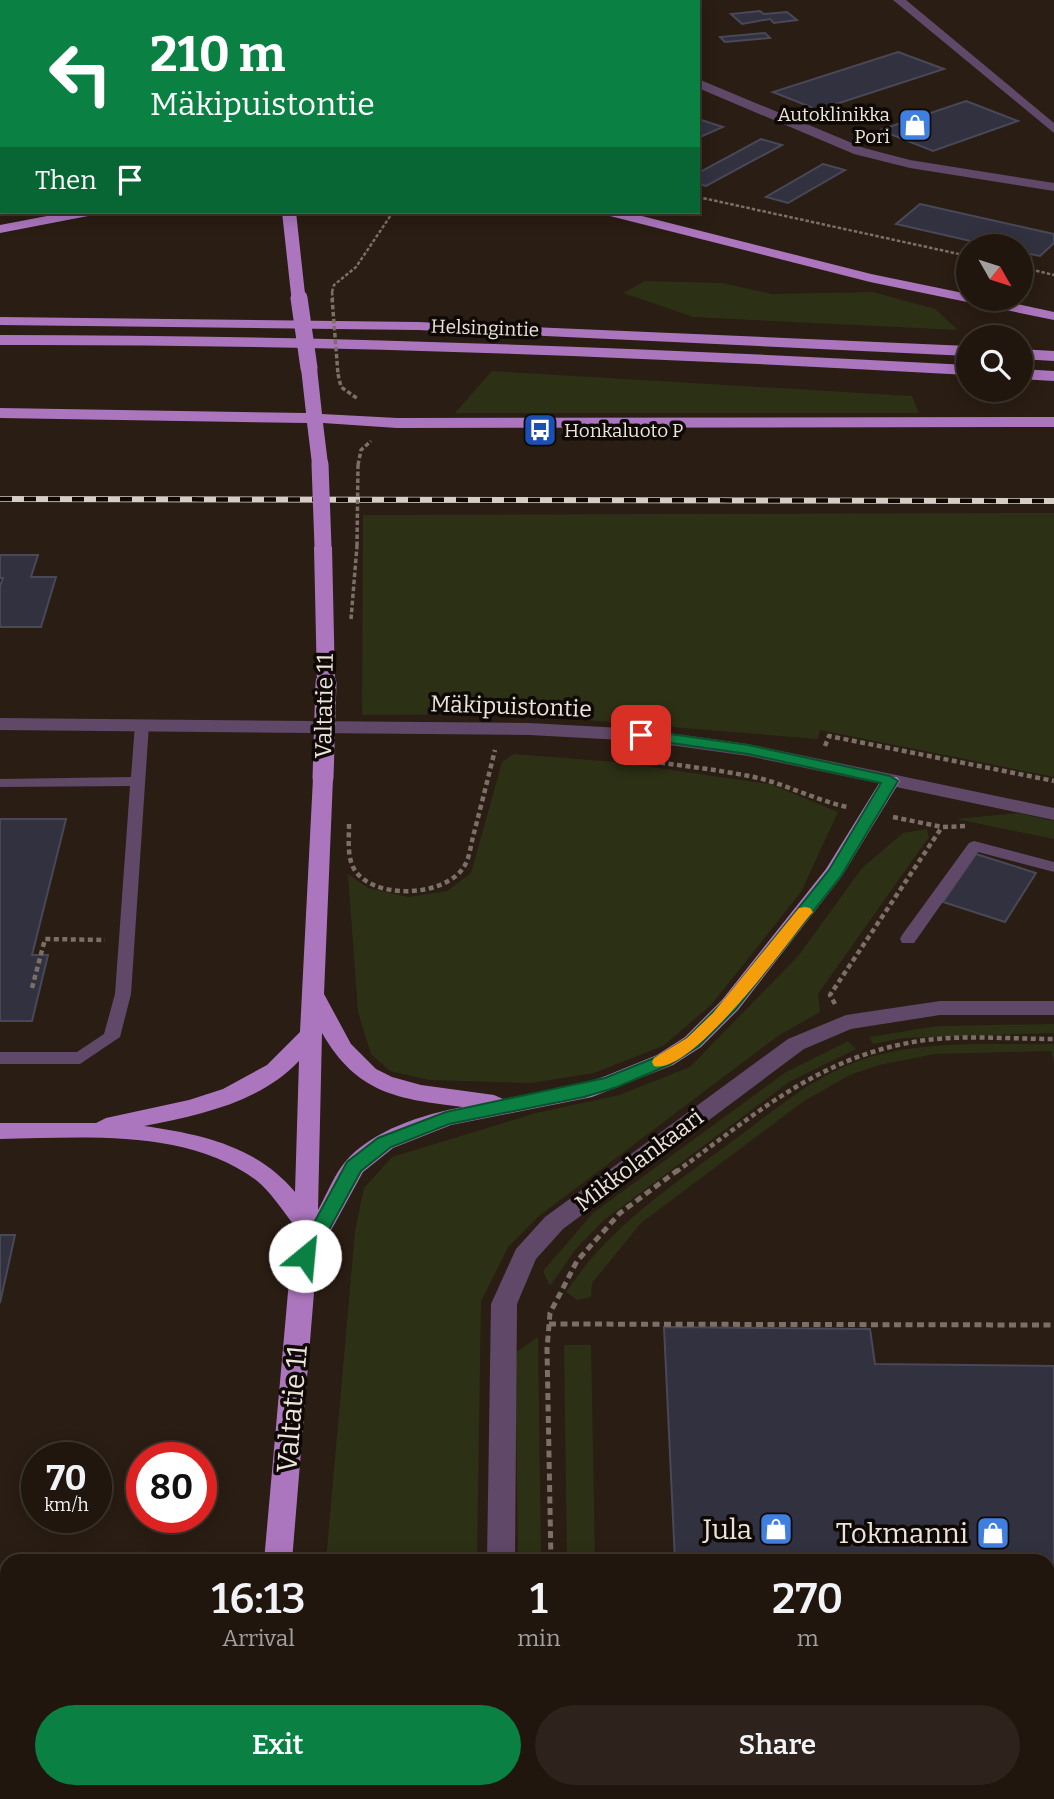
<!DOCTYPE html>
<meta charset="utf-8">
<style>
:root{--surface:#20160e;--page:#2d231c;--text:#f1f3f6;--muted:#a29f9e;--line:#3d352e;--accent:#0b8043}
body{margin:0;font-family:Bitter,serif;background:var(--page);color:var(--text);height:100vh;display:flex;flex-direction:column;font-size:26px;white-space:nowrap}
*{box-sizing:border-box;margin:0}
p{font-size:23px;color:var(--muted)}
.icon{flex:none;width:38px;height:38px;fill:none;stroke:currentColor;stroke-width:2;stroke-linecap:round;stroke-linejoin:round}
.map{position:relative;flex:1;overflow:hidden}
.drawer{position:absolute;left:0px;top:1554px;width:1055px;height:245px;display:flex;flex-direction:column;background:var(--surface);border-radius:21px 21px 0 0;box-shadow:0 4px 18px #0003,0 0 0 2px var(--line)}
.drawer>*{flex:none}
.guide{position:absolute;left:0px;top:0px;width:700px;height:214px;box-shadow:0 4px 18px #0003,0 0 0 2px var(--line);background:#0b8043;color:#fff;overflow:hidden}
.needle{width:46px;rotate:129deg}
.controls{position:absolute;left:956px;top:234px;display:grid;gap:14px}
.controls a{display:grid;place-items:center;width:77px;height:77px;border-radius:50%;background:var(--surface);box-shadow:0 4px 18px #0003,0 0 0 2px var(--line);font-size:35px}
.speed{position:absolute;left:21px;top:1442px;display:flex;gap:14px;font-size:35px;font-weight:700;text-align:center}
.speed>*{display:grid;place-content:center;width:91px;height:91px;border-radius:50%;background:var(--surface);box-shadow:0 4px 18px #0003,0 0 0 2px var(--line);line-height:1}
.speed small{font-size:18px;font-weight:400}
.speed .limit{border:10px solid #d22;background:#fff;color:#111}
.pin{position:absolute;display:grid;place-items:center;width:60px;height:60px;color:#fff;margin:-30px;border-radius:14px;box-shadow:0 4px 10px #0006}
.me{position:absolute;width:77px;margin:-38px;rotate:28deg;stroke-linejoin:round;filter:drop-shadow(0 0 5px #0008)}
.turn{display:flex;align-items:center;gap:24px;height:147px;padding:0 35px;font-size:32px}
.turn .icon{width:91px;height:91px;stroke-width:2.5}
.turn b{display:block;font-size:49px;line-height:60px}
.then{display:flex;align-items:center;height:66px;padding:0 35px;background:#0003;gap:14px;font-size:26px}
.eta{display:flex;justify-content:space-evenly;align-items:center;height:119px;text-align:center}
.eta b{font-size:42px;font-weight:600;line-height:49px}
.primary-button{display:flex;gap:14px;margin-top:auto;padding:14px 35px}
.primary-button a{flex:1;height:80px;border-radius:42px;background:var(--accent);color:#fff;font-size:28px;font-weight:600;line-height:80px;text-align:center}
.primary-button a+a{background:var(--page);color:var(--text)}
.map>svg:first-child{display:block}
.green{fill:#2c3015}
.building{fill:#313140;stroke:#484858;stroke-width:2}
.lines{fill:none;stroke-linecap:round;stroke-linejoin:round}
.path-far3{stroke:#7b6f67;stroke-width:2.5;stroke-dasharray:3.5 2;stroke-linecap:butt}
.path-far2{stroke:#7b6f67;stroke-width:3.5;stroke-dasharray:4.5 2.5;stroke-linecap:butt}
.path-far1{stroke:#7b6f67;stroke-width:4.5;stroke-dasharray:5 3.5;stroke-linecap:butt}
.path{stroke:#7b6f67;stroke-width:5;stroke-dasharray:7 4.5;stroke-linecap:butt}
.service{fill:#604868;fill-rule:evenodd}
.minor{fill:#604868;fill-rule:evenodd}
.tertiary{fill:#604868;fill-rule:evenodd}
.trunk{fill:#ac76be;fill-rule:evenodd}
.rail-casing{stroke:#d6cdc5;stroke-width:6}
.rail{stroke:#0e0905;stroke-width:4.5;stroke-dasharray:12;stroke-linecap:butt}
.path-bridge-far1{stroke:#7b6f67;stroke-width:2.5;stroke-dasharray:3.5 2;stroke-linecap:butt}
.path-bridge{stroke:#7b6f67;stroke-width:3.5;stroke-dasharray:4.5 2.5;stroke-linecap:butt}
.trunk-bridge-far2{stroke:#ac76be;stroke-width:13}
.trunk-bridge-far1{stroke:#ac76be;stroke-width:17}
.trunk-bridge{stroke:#ac76be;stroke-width:21}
.route{fill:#0b8043;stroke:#07532c;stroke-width:2}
.slow{fill:#f59e0b}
.labels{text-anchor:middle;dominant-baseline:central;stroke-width:7;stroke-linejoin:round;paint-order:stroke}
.far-poi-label{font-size:19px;fill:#ece3dc;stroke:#0e0905;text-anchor:end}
.far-street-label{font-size:19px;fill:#ece3dc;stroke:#0e0905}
.street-label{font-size:23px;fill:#ece3dc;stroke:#0e0905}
.near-street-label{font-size:28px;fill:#ece3dc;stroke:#0e0905}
.near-poi-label{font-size:28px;fill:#ece3dc;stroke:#0e0905;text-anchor:end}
</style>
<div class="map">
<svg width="1054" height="1799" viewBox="0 0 1054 1799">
<rect width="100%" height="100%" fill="#2a1d13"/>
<path class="green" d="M645 281 722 283 772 294 873 292 935 309 958 330 693 317 623 293Z
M492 371 912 396 919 413H455Z
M1054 513V777L820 730 818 739 513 714 362 715 363 515Z
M514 754 616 762 770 784 838 812 801 892 711 1005 663 1046 594 1073 531 1083 429 1080 390 1071 371 1054 358 1012 348 874 368 888 408 897 447 891 471 873 502 762Z
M1018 813 1054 821V839L956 819Z
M927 829 929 837 818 994 820 1012 778 1036 539 1216 508 1247 481 1301 477 1561H326L355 1231 364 1188 392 1157 536 1113 619 1095 690 1067 799 955 862 868 903 833Z
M1054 1024V1033L904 1038 873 1044 869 1037 938 1026Z
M848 1041 856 1049 789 1082 604 1220 575 1250 550 1286 543 1271 593 1213 786 1072Z
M1054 1044V1063L1051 1051 935 1054 879 1065 850 1075 804 1101 641 1223 592 1283 591 1297 577 1300 566 1292C609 1227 671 1186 734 1140 777 1108 821 1070 874 1056 933 1040 994 1045 1054 1044Z
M538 1337 541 1561H518L515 1353Z
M564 1345H591L595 1561H567Z
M306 1792H474V1799H305Z"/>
<path class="building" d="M363 0H511L485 2Z
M760 11 764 14 787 12 797 20 774 23 770 19 742 24 731 14Z
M765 33 770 38 725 42 720 37Z
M898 52 944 69 818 110 773 92Z
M966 101 1018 121 933 151 880 130Z
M698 119 723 127 698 138Z
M761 139 782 145 706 186 698 184V173Z
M823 164 845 170 788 203 766 197Z
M920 204 1054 234V243L1040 256 1020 252V247H997L896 224Z
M0 555H38L31 577H56L41 627H0V586L3 578H0Z
M0 819H66L32 955H48L32 1021H0Z
M976 854 1036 873 1005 922 943 902Z
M0 1235H15L0 1303Z
M664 1327 870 1329 875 1364 1054 1366V1799H914L913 1792H1048V1561H675Z"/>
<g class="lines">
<path class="path-far3" d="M698 197 968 256
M1020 267 1054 275
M332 292 334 285 356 267 393 212"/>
<path class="path-far2" d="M338 374 341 387 358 399
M358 465 361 450 371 441
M351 619 357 546"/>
<path class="path-far1" d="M825 746 829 736 1054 781
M635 759C674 765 715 769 754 777 786 784 815 800 847 807
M893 817 942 827 968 826
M349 824C349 838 347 854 353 867 370 901 447 898 465 865 470 856 471 843 474 833 481 806 488 778 495 750
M32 988 45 939 105 940
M835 1004 830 995 942 827
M676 1172C757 1113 822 1054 926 1040 968 1035 1012 1039 1054 1039"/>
<path class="path" d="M549 1324 1054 1325
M551 1561 547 1349 550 1313 577 1261 620 1213 678 1170
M555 1792V1799"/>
<path class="service" d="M142 720 149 724 131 994 120 1037 80 1064H0V1052H77L104 1034 115 994 130 786 0 787V779L131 777 135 724Z
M974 841 1054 862V872L978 852 914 943H902L900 939 902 935 969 843Z"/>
<path class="minor" d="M630 0H642L643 2H631Z
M893 0H906L1054 123V133Z
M698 79 864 148 910 160 1054 183V191L910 168 854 154 698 88Z"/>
<path class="tertiary" d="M226 0H260L261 1 224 2Z
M0 6H2V12H0Z
M0 718 529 723 641 729 748 744 1054 808V820L748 756 641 741 529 735 0 730Z
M940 1001H1054V1015H940L851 1029 804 1049 563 1229 536 1259 517 1304 515 1561H487L491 1304 516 1249 545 1217 788 1039 846 1015Z
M483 1792H513V1799H483Z"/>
<path class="trunk" d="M68 212H95L88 216 0 233V225Z
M282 212H296L305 294 298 298 291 294Z
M604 212H626L871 274 968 294V299H994L1054 312V320L870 282 606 215Z
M0 317 418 322 968 346V356L418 330 0 325Z
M0 335C323 335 645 348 968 365V375C645 357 323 344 0 345Z
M1020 349 1054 351V361L1020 359Z
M309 363 317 368 322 414 397 418 1054 417V427L397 428 323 423 328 464 320 469 312 464 307 423 0 418V408L306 413 301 368Z
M1020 369 1054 371V381L1020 379Z
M323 542 332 547 335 683 326 689 317 683 314 547Z
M323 772 333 778 324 994 351 1044 376 1069 392 1077 421 1085 494 1095 503 1099 581 1084 603 1077 657 1055 685 1037 722 1000 826 869 883 777H897L900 781 842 876 738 1010 701 1047 673 1065 592 1097 451 1125 393 1148 363 1172 317 1256 292 1561H264L294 1225C282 1210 271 1192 256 1180 186 1128 82 1138 0 1139V1123H96L106 1118 189 1100 223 1089 267 1065 300 1032 313 778ZM322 1033C357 1094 398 1099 463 1107 424 1114 372 1130 345 1162 334 1175 327 1194 318 1210ZM299 1061 295 1192C257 1146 200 1134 144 1126 199 1115 259 1103 299 1061Z
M243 1792H273L272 1799H242Z"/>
<defs>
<path id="rail" d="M0 499 1054 501"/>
</defs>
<use href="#rail" class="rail-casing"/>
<use href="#rail" class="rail"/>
<path class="path-bridge-far1" d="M332 292 333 300"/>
<path class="path-bridge" d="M332 298 338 374
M357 546 358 465"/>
<path class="trunk-bridge-far2" d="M298 294 299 300"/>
<path class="trunk-bridge-far1" d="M299 298 309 368
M320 464 323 547"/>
<path class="trunk-bridge" d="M323 778 326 683"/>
</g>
<path class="route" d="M641 730 748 745 890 776 898 781 841 876 736 1009 699 1046 671 1064 617 1087 584 1097 449 1124 391 1147 361 1171 312 1261H299L296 1256 347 1162 378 1138 446 1112 605 1078 659 1056 687 1038 724 1001 829 870 881 783 748 754 636 738 634 735Z"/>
<path class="slow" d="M805 907 810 908 813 912 810 915C787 944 691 1076 654 1066L652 1062 654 1058 687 1038 713 1013 799 908Z"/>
<defs>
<symbol id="shop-square" viewBox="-11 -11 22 22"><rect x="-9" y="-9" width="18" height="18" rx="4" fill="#3f7fe0" stroke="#0e0905"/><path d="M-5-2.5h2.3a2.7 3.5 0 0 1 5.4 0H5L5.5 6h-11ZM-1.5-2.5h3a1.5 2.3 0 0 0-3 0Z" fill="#fff"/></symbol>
<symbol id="bus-square" viewBox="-11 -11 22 22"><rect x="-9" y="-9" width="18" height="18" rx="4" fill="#1a4fb4" stroke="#0e0905"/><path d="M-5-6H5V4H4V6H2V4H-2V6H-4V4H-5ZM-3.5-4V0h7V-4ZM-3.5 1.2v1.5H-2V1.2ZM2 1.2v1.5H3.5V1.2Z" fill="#fff"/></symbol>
</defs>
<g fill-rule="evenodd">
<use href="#shop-square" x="896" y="106" width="38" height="38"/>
<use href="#bus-square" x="521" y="411" width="38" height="38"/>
<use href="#shop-square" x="757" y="1510" width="38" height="38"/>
<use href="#shop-square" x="974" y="1514" width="38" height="38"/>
</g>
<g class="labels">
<g class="far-poi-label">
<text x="890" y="114">Autoklinikka<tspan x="890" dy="22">Pori</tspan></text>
<text x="564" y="430" text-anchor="start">Honkaluoto P</text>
</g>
<g class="far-street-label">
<text transform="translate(485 328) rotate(2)">Helsingintie</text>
</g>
<g class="street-label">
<text transform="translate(324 706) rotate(-89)">Valtatie 11</text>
<text transform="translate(511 706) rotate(2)">Mäkipuistontie</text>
<text transform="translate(639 1160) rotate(-37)">Mikkolankaari</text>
</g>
<g class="near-street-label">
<text transform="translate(292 1409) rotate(-85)">Valtatie 11</text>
</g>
<g class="near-poi-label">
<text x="752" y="1529">Jula</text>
<text x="968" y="1533">Tokmanni</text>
</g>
</g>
</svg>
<div class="controls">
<a><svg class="needle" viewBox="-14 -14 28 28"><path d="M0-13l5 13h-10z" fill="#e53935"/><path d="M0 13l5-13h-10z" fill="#a29f9e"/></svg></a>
<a><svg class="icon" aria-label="search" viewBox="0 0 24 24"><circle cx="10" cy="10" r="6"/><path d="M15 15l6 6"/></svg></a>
</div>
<div class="speed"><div>70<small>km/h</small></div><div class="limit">80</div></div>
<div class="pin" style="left:641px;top:735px;background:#d93025"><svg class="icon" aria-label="arrive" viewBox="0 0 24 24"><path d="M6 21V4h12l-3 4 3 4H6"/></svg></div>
<svg class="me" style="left:305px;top:1256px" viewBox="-20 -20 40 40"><circle r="19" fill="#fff"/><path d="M0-13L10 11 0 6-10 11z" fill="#0b8043"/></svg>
<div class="guide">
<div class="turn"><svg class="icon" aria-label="left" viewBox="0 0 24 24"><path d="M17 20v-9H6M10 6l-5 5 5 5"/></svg><div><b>210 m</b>Mäkipuistontie</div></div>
<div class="then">Then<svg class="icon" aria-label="arrive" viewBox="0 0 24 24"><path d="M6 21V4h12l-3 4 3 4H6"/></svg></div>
</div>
<section class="drawer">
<div class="eta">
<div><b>16:13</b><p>Arrival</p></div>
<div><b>1</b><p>min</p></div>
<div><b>270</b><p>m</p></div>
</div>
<div class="primary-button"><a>Exit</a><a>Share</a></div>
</section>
</div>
